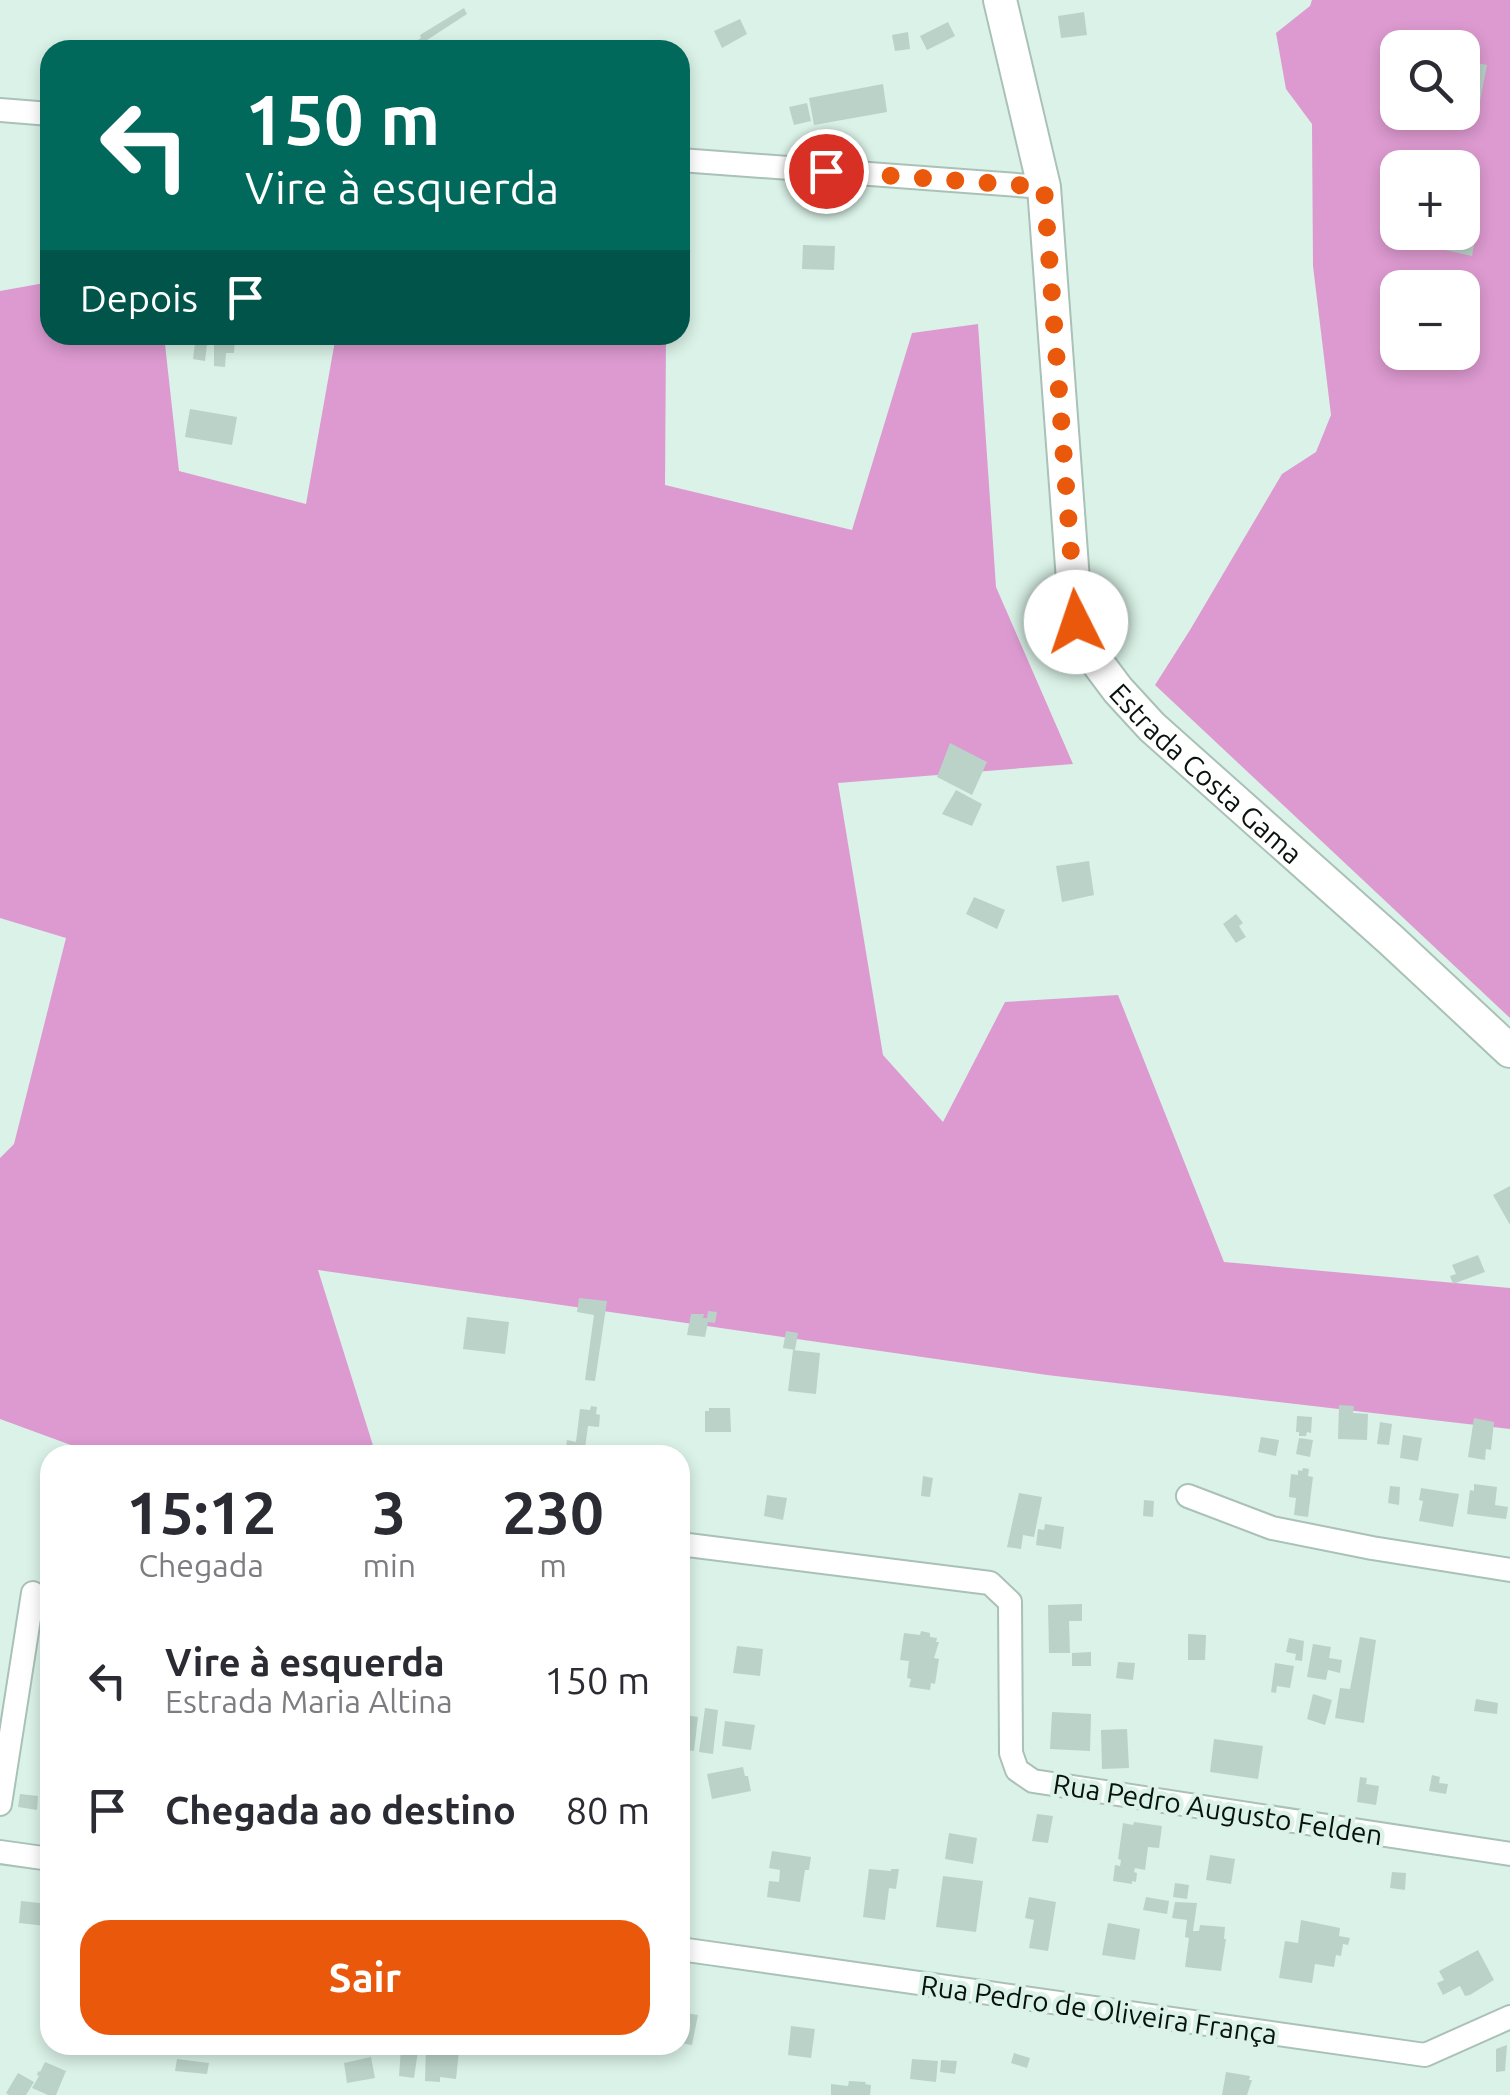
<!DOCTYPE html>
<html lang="pt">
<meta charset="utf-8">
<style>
:root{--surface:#fff;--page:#f2f2f3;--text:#2b2b33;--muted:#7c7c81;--accent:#ea580c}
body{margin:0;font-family:Ubuntu,sans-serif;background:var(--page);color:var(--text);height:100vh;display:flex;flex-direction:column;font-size:38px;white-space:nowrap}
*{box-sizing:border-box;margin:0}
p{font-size:32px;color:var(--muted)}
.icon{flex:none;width:55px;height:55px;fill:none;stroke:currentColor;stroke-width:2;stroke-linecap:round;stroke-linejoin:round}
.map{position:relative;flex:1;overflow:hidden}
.sheet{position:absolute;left:40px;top:1445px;width:650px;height:610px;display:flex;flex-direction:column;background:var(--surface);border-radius:30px;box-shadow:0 5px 15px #0003}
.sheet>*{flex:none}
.banner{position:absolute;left:40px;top:40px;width:650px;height:305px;border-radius:30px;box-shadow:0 5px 15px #0003;background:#00695c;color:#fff;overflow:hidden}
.fabs{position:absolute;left:1380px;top:30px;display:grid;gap:20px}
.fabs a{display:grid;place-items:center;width:100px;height:100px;border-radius:20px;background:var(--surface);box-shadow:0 5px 15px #0003;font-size:50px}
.pin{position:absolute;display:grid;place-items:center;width:85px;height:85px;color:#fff;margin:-42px;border:5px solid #fff;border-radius:50%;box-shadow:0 2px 10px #0007}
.me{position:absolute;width:110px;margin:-55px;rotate:356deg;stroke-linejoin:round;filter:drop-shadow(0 0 8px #0008)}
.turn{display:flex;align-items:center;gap:35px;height:210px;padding:0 40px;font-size:45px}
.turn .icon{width:130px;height:130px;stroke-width:2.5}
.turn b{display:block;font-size:70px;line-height:85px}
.then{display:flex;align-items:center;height:95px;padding:0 40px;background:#0003;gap:20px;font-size:38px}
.eta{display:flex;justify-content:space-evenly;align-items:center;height:170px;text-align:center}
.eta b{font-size:60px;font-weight:700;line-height:70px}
.action{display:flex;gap:20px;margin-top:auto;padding:20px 40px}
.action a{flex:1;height:115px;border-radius:30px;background:var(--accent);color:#fff;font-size:40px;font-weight:700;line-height:115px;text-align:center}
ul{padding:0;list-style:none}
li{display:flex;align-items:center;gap:30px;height:130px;padding:0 40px}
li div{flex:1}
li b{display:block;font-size:38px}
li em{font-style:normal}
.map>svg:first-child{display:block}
.forest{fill:#dd9ad0;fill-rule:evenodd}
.building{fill:#bbd2c8}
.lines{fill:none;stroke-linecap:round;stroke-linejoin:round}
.minor-casing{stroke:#aac1b7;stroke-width:26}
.secondary-casing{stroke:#aac1b7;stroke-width:36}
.minor{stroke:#fff;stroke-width:22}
.secondary{stroke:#fff;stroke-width:32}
.route{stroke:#ea580c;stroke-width:18;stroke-dasharray:0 32.4}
.labels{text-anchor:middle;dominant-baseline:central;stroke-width:9;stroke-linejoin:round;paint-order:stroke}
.street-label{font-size:28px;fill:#09120e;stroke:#daf2e7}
</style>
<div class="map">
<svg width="1510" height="2095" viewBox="0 0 1510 2095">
<rect width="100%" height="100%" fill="#daf2e7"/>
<path class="forest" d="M1312 0H1510V1018L1155 685 1190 630 1282 474 1316 452 1331 415 1313 266 1312 124 1286 89 1276 33 1310 6ZM1398 48H1462V112H1398ZM1398 168H1462V232H1398ZM1398 288H1462V352H1398Z
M50 282V335H164L179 471 306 504 336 335H666L665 485 852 530 912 333 978 324 996 587 1073 764 838 783 883 1055 943 1122 1005 1002 1118 995 1224 1262 1510 1288V1429L1047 1375 318 1270 376 1455H98L0 1419V1158L14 1144 66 938 0 918V291Z"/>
<path class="building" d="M464 8 467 14 424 42 425 43 414 50 412 48 402 50 421 38 420 35Z
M1084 12 1087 35 1061 38 1058 16Z
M740 19 747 34 722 48 714 31Z
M948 22 955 36 927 50 920 36Z
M908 32 910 49 895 51 892 35Z
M1472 62 1487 65 1478 112 1463 109Z
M883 84 887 112 814 125 809 98Z
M807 103 811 121 794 125 789 107Z
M1447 239 1474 245 1472 256 1445 250Z
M803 245 835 246 834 270 802 269Z
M196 335 208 336 205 361 193 359Z
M214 337 235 338 234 353H226L225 367 214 366Z
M190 409 237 417 232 445 185 437Z
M950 743 987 762 972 795 937 777Z
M956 790 982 804 972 826 942 814Z
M1089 861 1094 895 1062 902 1056 866Z
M974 897 1005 910 997 929 966 914Z
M1236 914 1243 923 1239 926 1246 937 1236 943 1223 924Z
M1510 1186V1225L1493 1195Z
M1478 1255 1485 1272 1453 1284 1450 1276 1456 1274 1452 1265Z
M579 1298 607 1301 595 1381 585 1380 594 1315 577 1312Z
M708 1311 717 1312 715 1323 708 1322 705 1337 687 1335 691 1314H704L703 1318H707Z
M467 1317 509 1322 505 1354 463 1349Z
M786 1331 798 1333 795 1350 783 1348Z
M793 1350 820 1353 816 1394 788 1391Z
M1339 1405 1354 1406 1353 1413 1368 1414 1367 1440 1338 1439Z
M591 1406 597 1407 596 1414 600 1415 599 1427 588 1426 584 1455H565L567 1440 576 1442 580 1409 590 1410Z
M709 1408H730L731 1432H705V1411H709Z
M1297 1416 1312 1417 1311 1433 1307 1432 1306 1436H1299V1432H1296Z
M1474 1418 1494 1422 1491 1450 1486 1449 1485 1460 1468 1457Z
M1380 1422 1392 1424 1389 1445 1377 1444Z
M1403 1435 1422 1438 1418 1461 1400 1458Z
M1261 1437 1279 1440 1276 1456 1258 1452Z
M1299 1438 1313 1440 1310 1457 1296 1454Z
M1303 1468 1309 1469 1308 1476 1313 1477 1308 1517 1294 1515 1296 1498 1289 1497 1291 1474 1298 1475V1470L1302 1471Z
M923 1476 933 1478 930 1497 921 1496Z
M1474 1484 1497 1487 1495 1505 1508 1507 1506 1519 1467 1514 1470 1490 1474 1491Z
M1390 1486 1400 1487 1399 1505 1388 1503Z
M1421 1488 1459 1494 1453 1527 1419 1521 1423 1501 1419 1500Z
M1019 1493 1042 1497 1034 1537 1023 1535 1021 1549 1007 1547Z
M767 1495 787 1498 783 1520 764 1516Z
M1144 1500 1154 1501 1153 1517 1143 1516Z
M1045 1524 1064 1527 1061 1549 1036 1545 1038 1529 1044 1530Z
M1082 1604V1621H1069L1070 1653H1049L1048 1605Z
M921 1631 930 1633V1637L937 1638 936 1642H939L934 1658 939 1659 935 1684 931 1683 930 1690 909 1687 911 1679 907 1678 909 1661 900 1660 904 1633 920 1635Z
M1188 1634 1206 1635 1205 1660H1188Z
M1360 1637 1376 1640 1364 1723 1335 1718 1340 1688 1350 1689Z
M1289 1638 1304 1641 1302 1661 1295 1660 1296 1654 1286 1652Z
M1313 1644 1331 1647 1329 1658 1342 1660 1340 1673 1328 1670 1326 1680 1307 1677Z
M737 1646 763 1649 760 1676 733 1673Z
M1091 1652V1666H1072V1653Z
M1118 1662 1135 1663 1133 1680 1116 1678Z
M1275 1663 1294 1666 1290 1688 1277 1686 1276 1693 1271 1692Z
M1313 1694 1332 1700 1325 1725 1307 1719Z
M1476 1699 1498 1703 1497 1714 1474 1711Z
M705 1708 718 1710 713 1754 699 1752Z
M1052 1712 1091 1714 1090 1751 1050 1749Z
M684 1715 698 1717 694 1751 680 1749Z
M725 1721 755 1725 751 1750 722 1746Z
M1127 1729 1129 1768 1102 1769 1101 1730Z
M1214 1739 1263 1746 1258 1779 1210 1772Z
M743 1767 745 1776H748L751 1791 712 1799 707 1774Z
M1432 1775 1440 1777 1439 1783 1448 1784 1446 1794 1429 1791Z
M1360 1777 1367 1778 1366 1784 1379 1786 1376 1805 1357 1802Z
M20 1794 38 1796 37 1810 18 1807Z
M1037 1814 1053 1816 1048 1843 1032 1841Z
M1134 1822 1162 1826 1159 1848 1148 1847 1145 1870 1135 1868 1134 1872 1137 1873 1136 1882 1132 1881V1884L1113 1881 1115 1865 1120 1866 1121 1860 1118 1859 1123 1823 1133 1825Z
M949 1833 977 1838 973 1864 945 1859Z
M772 1851 811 1857 809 1870H805L800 1902 767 1897 769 1881 779 1882 780 1870 769 1868Z
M1210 1855 1235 1859 1231 1884 1206 1880Z
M869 1869 891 1871V1869H899L896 1889 889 1888 885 1920 863 1917Z
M1392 1872 1406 1873 1405 1890 1390 1888Z
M943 1876 983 1881 976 1932 936 1927Z
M1175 1883 1189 1885 1187 1899 1173 1897Z
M1029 1897 1056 1902 1048 1951 1029 1948 1034 1920 1025 1918Z
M1146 1897 1169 1901 1167 1914 1143 1910Z
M21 1901 49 1904 46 1926 19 1923Z
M1175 1902 1197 1903 1193 1931H1199L1200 1925 1225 1927 1224 1939H1226L1221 1971 1185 1967 1189 1938 1185 1937 1187 1920 1172 1918Z
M1301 1920 1340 1928 1339 1936 1350 1938 1348 1945 1343 1944 1341 1956 1336 1955 1334 1967 1315 1964 1312 1983 1279 1978 1285 1941 1298 1943Z
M1108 1923 1140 1929 1135 1960 1102 1955Z
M1478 1950 1494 1980 1470 1995 1465 1996 1460 1986 1443 1995 1437 1983 1444 1980 1439 1971Z
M680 2012 698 2015 692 2045 680 2043Z
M791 2026 815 2029 811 2058 788 2055Z
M1507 2045 1505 2071 1496 2072V2049Z
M401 2048 418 2051 414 2078 399 2076Z
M426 2048 459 2051 456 2079 440 2077V2082L425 2081Z
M1014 2053 1030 2058 1027 2068 1011 2063Z
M371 2057 375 2078 347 2083 344 2063Z
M177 2059 209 2063 207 2074 175 2071Z
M912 2059 938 2061 936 2082 910 2079Z
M941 2060 957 2061 955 2074 940 2072Z
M45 2062 66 2071 56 2095H48L32 2088 39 2076 37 2075 38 2071 40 2072Z
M1226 2072 1250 2076 1249 2080H1252L1247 2095H1222Z
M18 2073 34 2082 26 2095H9L6 2093Z
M849 2081 866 2082 865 2084 871 2085 870 2095H831V2084L848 2086Z"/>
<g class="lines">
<defs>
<path id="minor" d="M0 110 50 114
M680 160 1044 187
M1188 1496 1272 1528 1372 1548 1510 1570
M680 1544 990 1583 1010 1602 1011 1753 1017 1770 1033 1781 1510 1854
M0 1804 33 1593
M0 1852 50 1859
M680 1949 1425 2055 1510 2017"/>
<g id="secondary">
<path id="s1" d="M1000 0 1044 187 1076 621 1094 658 1118 690 1152 727 1391 940 1510 1051"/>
</g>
</defs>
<use href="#minor" class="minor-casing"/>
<use href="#secondary" class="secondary-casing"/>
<use href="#minor" class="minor"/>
<use href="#secondary" class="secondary"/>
</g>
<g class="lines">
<path class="route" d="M826 171 1044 187 1076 622"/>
</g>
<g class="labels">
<g class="street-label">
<text stroke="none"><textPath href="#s1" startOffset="830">Estrada Costa Gama</textPath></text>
<text transform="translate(1218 1809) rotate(9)">Rua Pedro Augusto Felden</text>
<text transform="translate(1099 2009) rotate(8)">Rua Pedro de Oliveira França</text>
</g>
</g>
</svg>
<div class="fabs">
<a><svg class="icon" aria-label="search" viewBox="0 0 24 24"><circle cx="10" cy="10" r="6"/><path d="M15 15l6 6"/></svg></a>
<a>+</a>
<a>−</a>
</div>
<div class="pin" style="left:826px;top:171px;background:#d93025"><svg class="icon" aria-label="arrive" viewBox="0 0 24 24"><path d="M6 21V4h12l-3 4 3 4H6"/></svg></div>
<svg class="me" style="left:1076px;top:622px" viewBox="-20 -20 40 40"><circle r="19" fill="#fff"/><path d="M0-13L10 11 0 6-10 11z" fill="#ea580c"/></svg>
<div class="banner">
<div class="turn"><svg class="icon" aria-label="left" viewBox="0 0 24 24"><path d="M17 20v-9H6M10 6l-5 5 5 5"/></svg><div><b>150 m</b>Vire à esquerda</div></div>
<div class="then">Depois<svg class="icon" aria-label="arrive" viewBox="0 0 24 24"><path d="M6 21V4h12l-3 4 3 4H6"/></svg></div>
</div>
<section class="sheet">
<div class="eta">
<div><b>15:12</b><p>Chegada</p></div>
<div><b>3</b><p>min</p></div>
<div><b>230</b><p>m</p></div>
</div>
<ul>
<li><svg class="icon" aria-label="left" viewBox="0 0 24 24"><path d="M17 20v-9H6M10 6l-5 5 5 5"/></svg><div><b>Vire à esquerda</b><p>Estrada Maria Altina</p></div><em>150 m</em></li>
<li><svg class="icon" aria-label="arrive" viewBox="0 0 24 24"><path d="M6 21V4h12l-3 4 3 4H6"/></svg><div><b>Chegada ao destino</b></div><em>80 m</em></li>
</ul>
<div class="action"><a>Sair</a></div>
</section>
</div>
